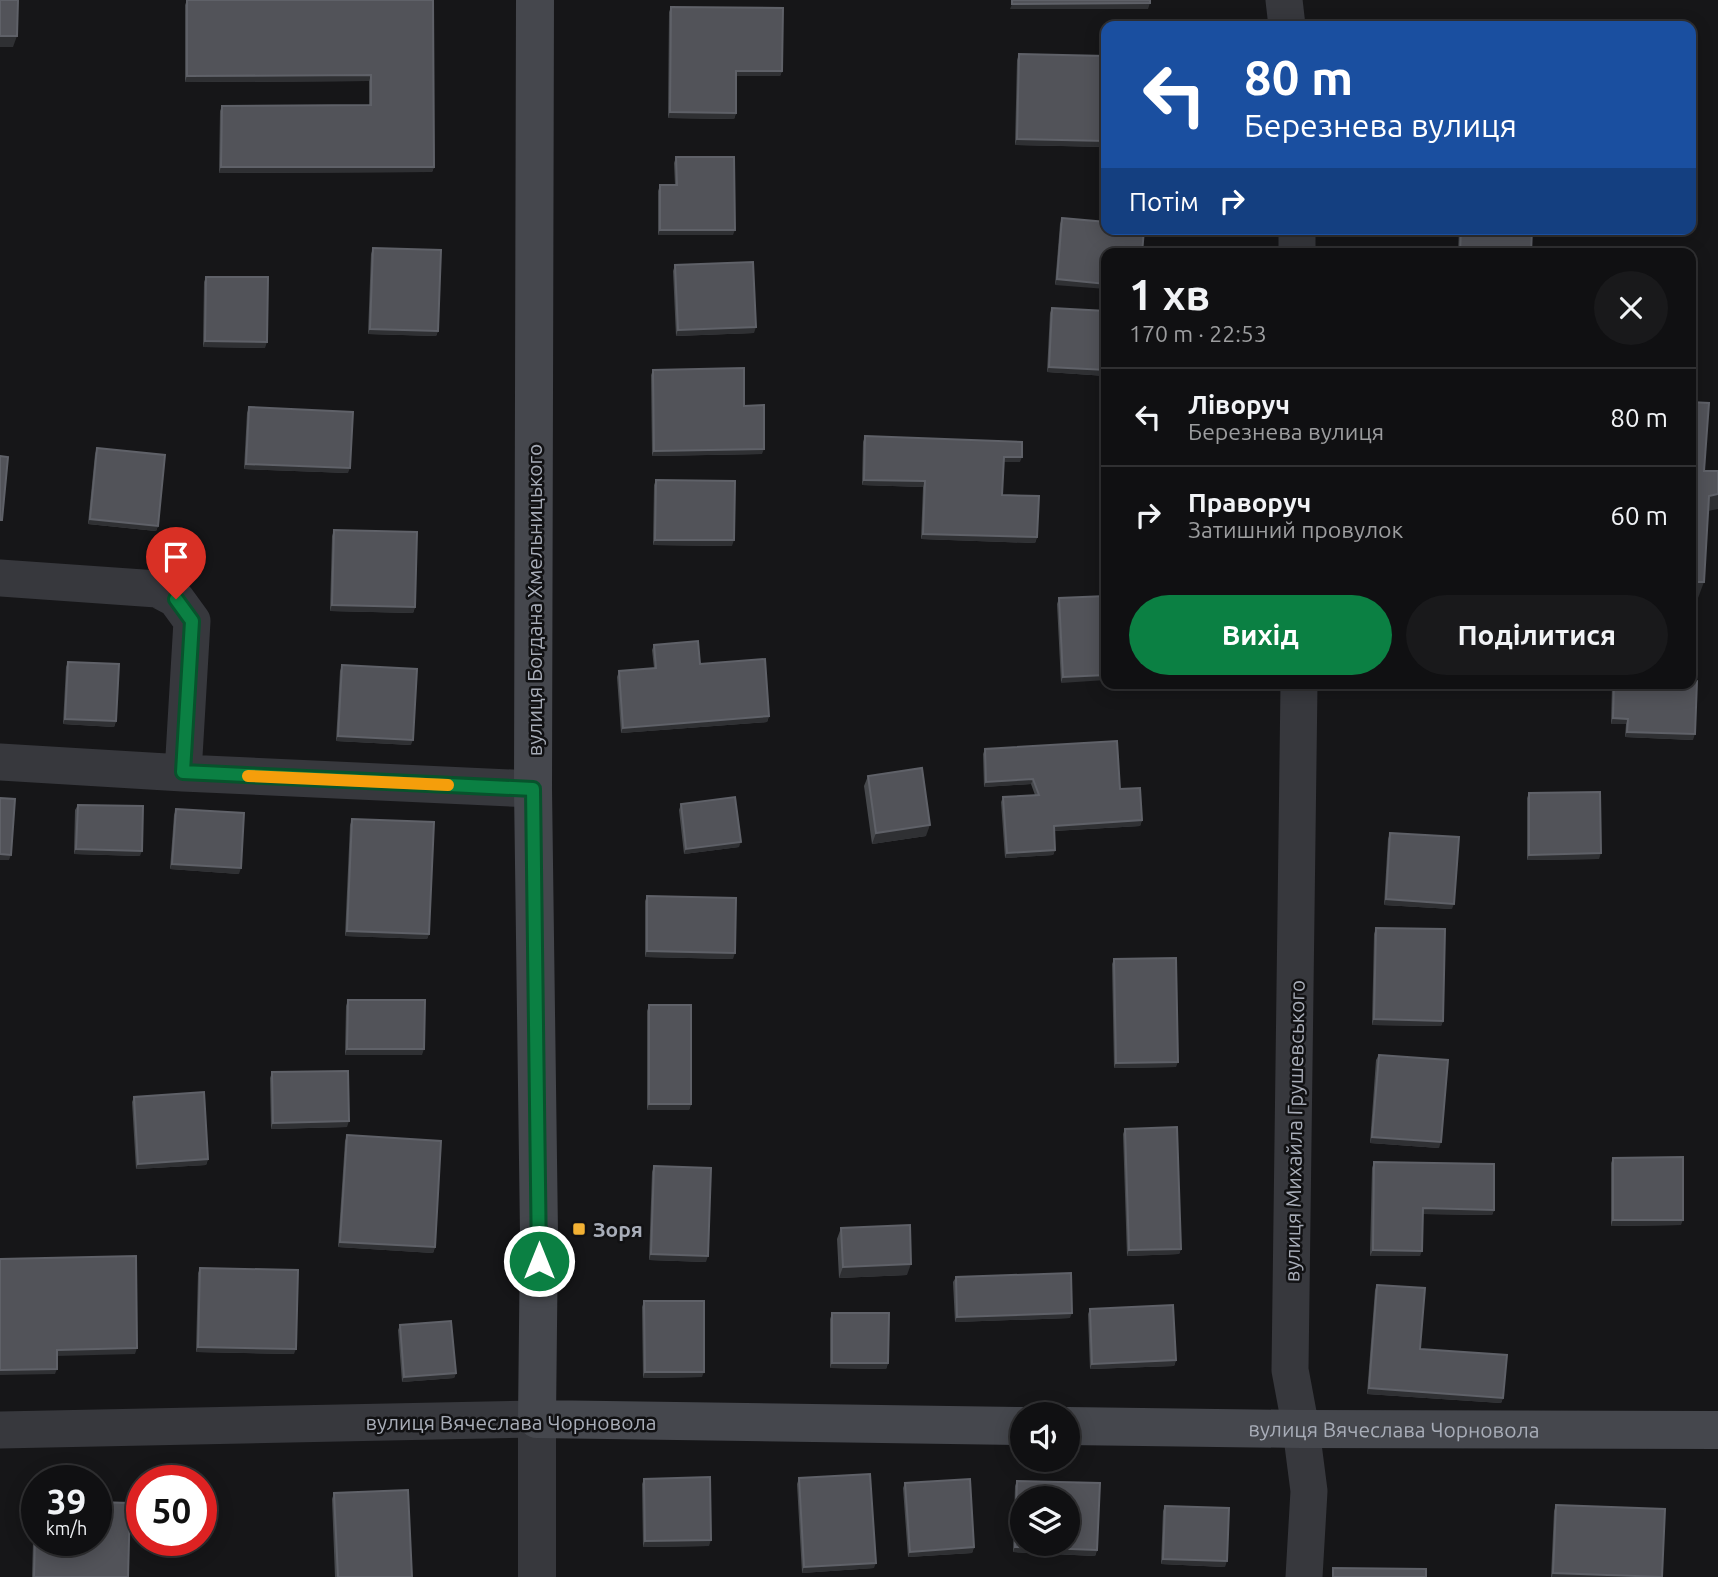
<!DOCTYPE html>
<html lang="uk">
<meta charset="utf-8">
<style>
:root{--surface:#101012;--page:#19191b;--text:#f1f3f6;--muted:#9c9d9f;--line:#303032;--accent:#0b8043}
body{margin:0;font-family:Ubuntu,sans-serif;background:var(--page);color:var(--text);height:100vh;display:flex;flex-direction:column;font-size:26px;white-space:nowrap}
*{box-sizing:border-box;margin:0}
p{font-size:23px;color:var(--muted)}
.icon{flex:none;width:38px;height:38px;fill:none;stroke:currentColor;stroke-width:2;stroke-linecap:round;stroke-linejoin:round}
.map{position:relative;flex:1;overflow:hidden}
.side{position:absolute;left:1101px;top:248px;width:595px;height:441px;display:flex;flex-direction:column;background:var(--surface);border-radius:14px;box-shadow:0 4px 18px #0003,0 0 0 2px var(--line)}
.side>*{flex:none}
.top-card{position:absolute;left:1101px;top:21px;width:595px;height:214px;border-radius:14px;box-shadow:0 4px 18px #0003,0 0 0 2px var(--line);background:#1a4fa0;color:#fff;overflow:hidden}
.buttons{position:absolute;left:1010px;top:1402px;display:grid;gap:14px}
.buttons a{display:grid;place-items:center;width:70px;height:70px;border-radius:50%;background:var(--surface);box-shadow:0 4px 18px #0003,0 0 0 2px var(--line);font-size:35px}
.speed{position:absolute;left:21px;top:1465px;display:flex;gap:14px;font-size:35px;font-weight:700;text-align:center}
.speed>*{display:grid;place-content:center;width:91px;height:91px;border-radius:50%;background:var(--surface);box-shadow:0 4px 18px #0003,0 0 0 2px var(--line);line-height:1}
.speed small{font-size:18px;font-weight:400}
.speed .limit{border:10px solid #d22;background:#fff;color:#111}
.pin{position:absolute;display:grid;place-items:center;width:60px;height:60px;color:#fff;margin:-72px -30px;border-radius:50% 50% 50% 0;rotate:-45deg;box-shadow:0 0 7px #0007}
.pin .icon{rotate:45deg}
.me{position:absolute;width:77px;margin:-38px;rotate:0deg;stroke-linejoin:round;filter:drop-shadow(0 0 5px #0008)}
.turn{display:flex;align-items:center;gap:24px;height:147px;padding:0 28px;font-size:32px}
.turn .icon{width:91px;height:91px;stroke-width:2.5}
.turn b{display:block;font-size:49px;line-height:60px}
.then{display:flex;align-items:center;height:66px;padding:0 28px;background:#0003;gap:14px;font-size:26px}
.round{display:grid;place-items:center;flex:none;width:74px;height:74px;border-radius:37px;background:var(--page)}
.headline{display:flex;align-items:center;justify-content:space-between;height:119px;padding:0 28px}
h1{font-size:42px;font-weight:700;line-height:52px}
.cta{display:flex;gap:14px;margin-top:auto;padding:14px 28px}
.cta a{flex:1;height:80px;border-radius:42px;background:var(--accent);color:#fff;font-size:28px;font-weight:700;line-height:80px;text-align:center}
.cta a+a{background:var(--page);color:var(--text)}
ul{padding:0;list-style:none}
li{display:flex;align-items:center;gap:21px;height:98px;padding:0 28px;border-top:2px solid var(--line)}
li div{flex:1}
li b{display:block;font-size:26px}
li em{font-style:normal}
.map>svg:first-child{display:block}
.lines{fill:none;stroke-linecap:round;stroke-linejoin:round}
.minor{stroke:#37383d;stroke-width:37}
.tertiary{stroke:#37383d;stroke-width:38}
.secondary{stroke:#45474d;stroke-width:38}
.wall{fill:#47494d}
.shaded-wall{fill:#2f3033}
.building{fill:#525359;stroke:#5f6168;stroke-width:2;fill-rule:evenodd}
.route-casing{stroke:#07532c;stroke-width:18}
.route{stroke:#0b8043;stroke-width:12}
.slow{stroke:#f59e0b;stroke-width:12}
.poi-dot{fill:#f2b134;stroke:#111113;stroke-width:2.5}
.labels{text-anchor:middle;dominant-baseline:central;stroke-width:5;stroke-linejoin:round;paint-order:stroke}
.street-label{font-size:21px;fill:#a8adb8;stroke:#111113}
.poi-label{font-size:21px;font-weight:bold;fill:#a8adb8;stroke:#111113;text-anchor:start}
</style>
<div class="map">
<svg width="1718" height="1577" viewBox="0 0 1718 1577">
<rect width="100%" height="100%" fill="#161618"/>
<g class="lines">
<path class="minor" d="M1284 0 1287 26
M1297 229V254
M0 578 157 589 176 599 192 621 183 773
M1299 684 1290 1370 1301 1429 1309 1491 1304 1577
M0 762 183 773 533 789
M0 1430 537 1419"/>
<path class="tertiary" d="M537 1577V1419"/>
<g class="secondary">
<path d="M535 0 533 789 539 1234 537 1419 1022 1426"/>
<path id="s1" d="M1068 1426 1301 1429 1718 1430"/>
</g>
</g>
<path class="wall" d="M187 0H433L434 167 432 172 219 173 220 111 222 106 369 105V81L185 82V5Z
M671 7 782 71 780 76H736V113L734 119 668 118 669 12Z
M1019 54 1106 56V147L1015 145 1017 60Z
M676 157 733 235H658V191L660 185H675L674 163Z
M1062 218 1106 222 1055 285 1060 224Z
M1459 229H1532L1531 254H1458Z
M373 248 438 331 436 336 368 334 371 254Z
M675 265 754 333 676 336 673 271Z
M206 277 265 348 203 347 204 282Z
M1052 308 1106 311V376L1047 372 1050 313Z
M653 370 744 406 762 454 652 456 651 375Z
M249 407 348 473 244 469 247 413Z
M865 436 1020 462H1004L1002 495 1037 537 1035 543 921 539 923 487 862 485 863 442Z
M97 448 158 526 156 531 88 524 95 454Z
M656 480 732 546 653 545 654 485Z
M334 530 415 607 413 613 330 611 332 536Z
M1106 596 1061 683 1057 604 1059 598Z
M654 645 700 664 769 716 767 722 621 733 617 677 619 671 654 668 652 650Z
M68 662 116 721 114 727 63 724 66 667Z
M342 665 411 745 336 741 340 671Z
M1612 684H1690L1693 740 1625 737 1626 724H1611Z
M985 749 1120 789 1142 820 1140 826 1054 831 1055 850 1053 855 1005 858 1001 802 1003 797 1035 795 1031 784 984 787 983 754Z
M868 776 926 836 872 844 864 786Z
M1529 793 1599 859 1527 860V798Z
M681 804 739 847 684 854 679 810Z
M78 805 140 856 74 854 75 810Z
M176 809 239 874 170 869 174 815Z
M352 819 429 934 427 939 345 936 350 825Z
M1390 833 1452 909 1384 905 1388 839Z
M647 896 733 959 645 957V901Z
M1376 928 1443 1021 1441 1026 1372 1025 1374 934Z
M1114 959 1176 1067 1114 1068 1112 964Z
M348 1000 422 1055H345L346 1006Z
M649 1005 691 1104 689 1110H647V1011Z
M1379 1055 1439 1148 1370 1143 1376 1060Z
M272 1072 347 1127 271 1129 270 1078Z
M134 1097 208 1159 206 1165 136 1169 132 1102Z
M1125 1129 1181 1249 1179 1254 1127 1256 1123 1134Z
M347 1135 435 1247 433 1253 338 1247 345 1141Z
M1613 1158 1681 1225 1611 1226V1163Z
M1374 1162 1494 1210 1492 1215 1423 1214 1420 1256H1370L1372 1168Z
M654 1166 706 1262 649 1260 652 1172Z
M841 1228 907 1275 839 1278 837 1239Z
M200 1268 294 1354 196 1352 198 1273Z
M956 1277 1070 1318 955 1322 953 1282Z
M1377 1285 1420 1349 1503 1398 1501 1403 1367 1394 1375 1290Z
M644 1301 702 1377 643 1378 642 1307Z
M1090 1309 1176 1360 1174 1366 1090 1369 1088 1314Z
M832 1313 888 1363 886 1369 830 1368V1319Z
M400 1325 456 1373 454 1378 402 1382 398 1330Z
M799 1478 874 1568 802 1573 797 1484Z
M644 1479 709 1546 643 1547 642 1484Z
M1017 1481 1097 1550 1095 1556 1013 1552 1015 1486Z
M905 1483 974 1547 972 1553 908 1557 903 1488Z
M334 1493 412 1577H335L332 1499Z
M36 1501 128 1577H32L34 1506Z
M1556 1505 1662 1577H1551L1554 1511Z
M1165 1506 1225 1567 1161 1564 1163 1511Z"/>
<path class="shaded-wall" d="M1150 3 1148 9H1010L1012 4Z
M0 36H17L13 47H0Z
M736 71H782L780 76H734Z
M371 75 369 81 185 82 187 76Z
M670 112 736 113 734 119 668 118Z
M1017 139 1106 141V147L1015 145Z
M221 167H434L432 172 219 173Z
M660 230H735L733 235H658Z
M1057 279 1106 284V289L1055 285Z
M756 327 754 333 676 336 678 330Z
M370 329 438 331 436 336 368 334Z
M205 341 267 342 265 348 203 347Z
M1049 367 1106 370V376L1047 372Z
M764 449 762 454 652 456 654 451Z
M1004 457H1022L1020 462H1002Z
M246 464 350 468 348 473 244 469Z
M864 480 925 481 923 487 862 485Z
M1718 494V509L1703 512 1709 496Z
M90 519 158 526 156 531 88 524Z
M923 534 1037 537 1035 543 921 539Z
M655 540H734L732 546 653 545Z
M1690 582H1704L1698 598H1690Z
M332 605 415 607 413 613 330 611Z
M1106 675V680L1061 683 1063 677Z
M769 716 767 722 621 733 623 728Z
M1613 718 1628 719 1626 724H1611Z
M65 719 116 721 114 727 63 724Z
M1627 732 1695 734 1693 740 1625 737Z
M338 736 413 740 411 745 336 741Z
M1033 779 1031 784 984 787 986 782Z
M1142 820 1140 826 1052 831 1054 826Z
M930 825 926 836 872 844 876 833Z
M741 842 739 847 684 854 686 849Z
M76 849 142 851 140 856 74 854Z
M1055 850 1053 855 1005 858 1007 853Z
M1601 853 1599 859 1527 860 1529 855Z
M0 854 11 855 9 860H0Z
M172 864 241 868 239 874 170 869Z
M1386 899 1454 904 1452 909 1384 905Z
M347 931 429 934 427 939 345 936Z
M647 951 735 953 733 959 645 957Z
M1374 1019 1443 1021 1441 1026 1372 1025Z
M347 1049H424L422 1055H345Z
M1178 1062 1176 1067 1114 1068 1116 1063Z
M649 1104H691L689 1110H647Z
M349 1121 347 1127 271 1129 273 1123Z
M1372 1137 1441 1142 1439 1148 1370 1143Z
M208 1159 206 1165 136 1169 138 1164Z
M1423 1208 1494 1210 1492 1215 1421 1214Z
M1613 1220H1683L1681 1225 1611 1226Z
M340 1242 435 1247 433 1253 338 1247Z
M1181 1249 1179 1254 1127 1256 1129 1250Z
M1373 1250 1422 1251 1420 1256H1370Z
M651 1254 708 1256 706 1262 649 1260Z
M911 1264 907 1275 839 1278 843 1267Z
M1072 1313 1070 1318 955 1322 957 1317Z
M198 1347 296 1349 294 1354 196 1352Z
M137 1348 135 1354 55 1356 57 1350Z
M1176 1360 1174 1366 1090 1369 1092 1364Z
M832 1363H888L886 1369 830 1368Z
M57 1369 55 1374 0 1375V1370Z
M645 1372H704L702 1377 643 1378Z
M456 1373 454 1378 402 1382 404 1377Z
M1369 1388 1503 1398 1501 1403 1367 1394Z
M711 1540 709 1546 643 1547 645 1541Z
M974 1547 972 1553 908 1557 910 1552Z
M1015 1547 1097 1550 1095 1556 1013 1552Z
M1163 1559 1227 1561 1225 1567 1161 1564Z
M876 1563 874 1568 802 1573 804 1567Z
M1553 1573 1662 1577H1552Z"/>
<path class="building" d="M0 0H18L17 36H0Z
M187 0H433L434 167H221L222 106 371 105V75L187 76Z
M1012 0H1150V3L1012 4Z
M671 7 783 8 782 71H736V113L670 112Z
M1019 54 1106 56V141L1017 139Z
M676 157H734L735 230H660V185H677Z
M1062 218 1106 222V229H1144L1142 254H1106V284L1057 279Z
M1461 229H1532L1531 254H1460Z
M373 248 441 250 438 331 370 329Z
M753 262 756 327 678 330 675 265Z
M206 277H268L267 342 205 341Z
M1052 308 1106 311V370L1049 367Z
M744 368V406L764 405V449L654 451 653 370Z
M1690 402 1709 403 1704 471H1718V494L1709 496 1704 582H1690Z
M249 407 353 412 350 468 246 464Z
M865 436 1022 442V457H1004L1002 495 1039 496 1037 537 923 534 925 481 864 480Z
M97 448 165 455 158 526 90 519Z
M0 456 8 457 2 520H0Z
M656 480 735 481 734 540H655Z
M334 530 417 532 415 607 332 605Z
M1106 596V675L1063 677 1059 598Z
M698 641 700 664 765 659 769 716 623 728 619 671 656 668 654 645Z
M68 662 119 664 116 721 65 719Z
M342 665 417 669 413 740 338 736Z
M1690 680 1697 681 1695 734 1627 732 1628 719 1613 718 1614 684H1690Z
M1117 741 1120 789 1140 788 1142 820 1054 826 1055 850 1007 853 1003 797 1039 795 1033 779 986 782 985 749Z
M922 768 930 825 876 833 868 776Z
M1600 792 1601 853 1529 855V793Z
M735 797 741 842 686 849 681 804Z
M0 798 15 799 11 855 0 854Z
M78 805 143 806 142 851 76 849Z
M176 809 244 813 241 868 172 864Z
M352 819 434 822 429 934 347 931Z
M1390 833 1459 837 1454 904 1386 899Z
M647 896 736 898 735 953 647 951Z
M1376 928 1445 929 1443 1021 1374 1019Z
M1176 958 1178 1062 1116 1063 1114 959Z
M348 1000H425L424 1049H347Z
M649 1005H691V1104H649Z
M1379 1055 1448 1060 1441 1142 1372 1137Z
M348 1071 349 1121 273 1123 272 1072Z
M204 1092 208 1159 138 1164 134 1097Z
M1177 1127 1181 1249 1129 1250 1125 1129Z
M347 1135 441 1141 435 1247 340 1242Z
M1683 1157V1220H1613V1158Z
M1374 1162 1494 1164V1210L1423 1208 1422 1251 1373 1250Z
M654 1166 711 1168 708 1256 651 1254Z
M910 1225 911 1264 843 1267 841 1228Z
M136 1256 137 1348 57 1350V1369L0 1370V1259Z
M200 1268 298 1270 296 1349 198 1347Z
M1071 1273 1072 1313 957 1317 956 1277Z
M1377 1285 1425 1288 1420 1349 1507 1355 1503 1398 1369 1388Z
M644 1301H704V1372H645Z
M1173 1305 1176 1360 1092 1364 1090 1309Z
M832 1313H889L888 1363H832Z
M451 1321 456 1373 404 1377 400 1325Z
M870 1474 876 1563 804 1567 799 1478Z
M710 1477 711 1540 645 1541 644 1479Z
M970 1479 974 1547 910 1552 905 1483Z
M1017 1481 1100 1483 1097 1550 1015 1547ZM1022 1498H1068V1544H1022Z
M408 1490 412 1577H338L334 1493Z
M36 1501H37V1540H96V1502L130 1503 128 1577H34Z
M1556 1505 1665 1509 1662 1577 1553 1573Z
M1165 1506 1229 1508 1227 1561 1163 1559Z
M1333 1568 1426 1569V1577H1333Z"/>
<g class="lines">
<defs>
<path id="route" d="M176 599 192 621 183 772 533 789 539 1261"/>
</defs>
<use href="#route" class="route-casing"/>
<use href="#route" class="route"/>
<path class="slow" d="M248 776 448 785"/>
</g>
<rect class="poi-dot" x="572" y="1222" width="14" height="14" rx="3.5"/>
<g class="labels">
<g class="street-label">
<text transform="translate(534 600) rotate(-90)">вулиця Богдана Хмельницького</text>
<text transform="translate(1294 1131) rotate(-89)">вулиця Михайла Грушевського</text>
<text x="511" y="1422">вулиця Вячеслава Чорновола</text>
<text stroke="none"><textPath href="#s1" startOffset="326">вулиця Вячеслава Чорновола</textPath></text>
</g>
<g class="poi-label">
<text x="593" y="1229">Зоря</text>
</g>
</g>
</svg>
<div class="buttons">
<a><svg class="icon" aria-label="sound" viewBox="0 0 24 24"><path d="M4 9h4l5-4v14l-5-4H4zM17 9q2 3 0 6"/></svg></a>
<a><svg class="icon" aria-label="layers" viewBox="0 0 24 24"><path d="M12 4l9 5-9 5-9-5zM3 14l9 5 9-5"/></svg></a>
</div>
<div class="speed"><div>39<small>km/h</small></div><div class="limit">50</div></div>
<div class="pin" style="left:176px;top:599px;background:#d93025"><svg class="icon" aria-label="arrive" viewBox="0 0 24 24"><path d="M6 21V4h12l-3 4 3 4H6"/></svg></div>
<svg class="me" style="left:539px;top:1261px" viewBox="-20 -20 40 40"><circle r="17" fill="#0b8043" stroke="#fff" stroke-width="3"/><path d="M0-11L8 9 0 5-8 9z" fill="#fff"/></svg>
<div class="top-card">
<div class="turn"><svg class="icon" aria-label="left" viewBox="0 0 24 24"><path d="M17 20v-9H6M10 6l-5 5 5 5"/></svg><div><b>80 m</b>Березнева вулиця</div></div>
<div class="then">Потім<svg class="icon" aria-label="right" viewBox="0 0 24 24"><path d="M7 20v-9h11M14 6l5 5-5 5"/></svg></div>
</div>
<section class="side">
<div class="headline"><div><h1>1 хв</h1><p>170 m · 22:53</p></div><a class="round"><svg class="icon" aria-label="close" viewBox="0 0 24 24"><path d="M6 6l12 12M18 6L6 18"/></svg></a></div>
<ul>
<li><svg class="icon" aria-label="left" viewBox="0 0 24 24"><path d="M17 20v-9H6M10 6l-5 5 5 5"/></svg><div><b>Ліворуч</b><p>Березнева вулиця</p></div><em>80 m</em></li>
<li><svg class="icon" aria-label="right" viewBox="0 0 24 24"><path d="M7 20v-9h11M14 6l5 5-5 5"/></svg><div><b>Праворуч</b><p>Затишний провулок</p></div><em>60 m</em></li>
</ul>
<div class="cta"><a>Вихід</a><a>Поділитися</a></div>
</section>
</div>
